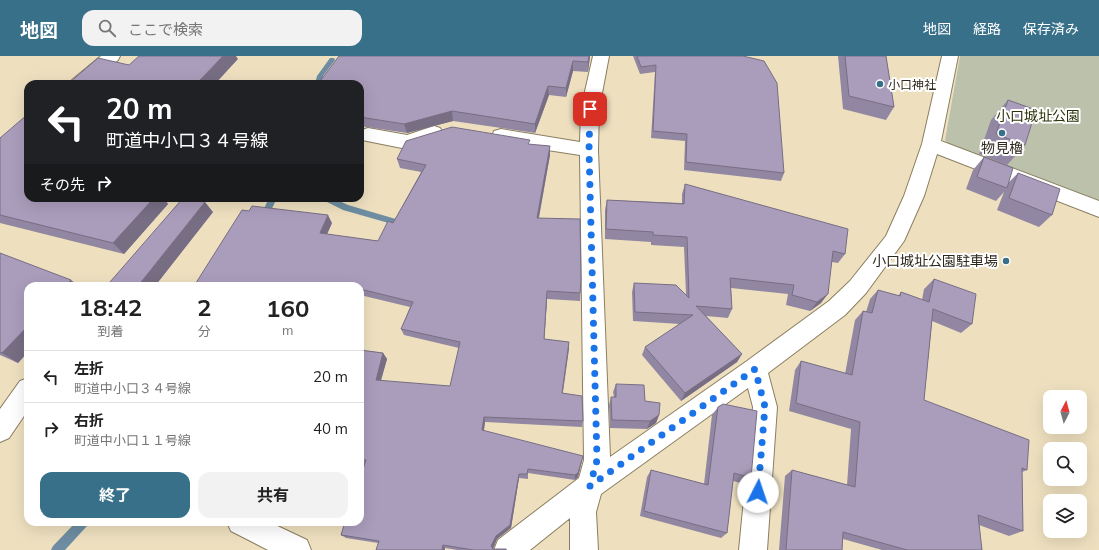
<!DOCTYPE html>
<html lang="ja">
<meta charset="utf-8">
<style>
:root{--surface:#fff;--page:#f2f2f2;--text:#222;--muted:#767676;--line:#e0e0e0;--accent:#38708a}
body{margin:0;font-family:Mulish,"Noto Sans JP",sans-serif;background:var(--page);color:var(--text);height:100vh;display:flex;flex-direction:column;font-size:15px;white-space:nowrap}
*{box-sizing:border-box;margin:0}
p{font-size:13px;color:var(--muted)}
.icon{flex:none;width:22px;height:22px;fill:none;stroke:currentColor;stroke-width:2;stroke-linecap:round;stroke-linejoin:round}
.map{position:relative;flex:1;overflow:hidden}
.sheet{position:absolute;left:24px;top:226px;width:340px;height:244px;display:flex;flex-direction:column;background:var(--surface);border-radius:12px;box-shadow:0 4px 16px #0002}
.sheet>*{flex:none}
.hud{position:absolute;left:24px;top:24px;width:340px;height:122px;border-radius:12px;box-shadow:0 4px 16px #0002;background:#202124;color:#fff;overflow:hidden}
.needle{width:26px;rotate:6deg}
.fabs{position:absolute;left:1043px;top:334px;display:grid;gap:8px}
.fabs a{display:grid;place-items:center;width:44px;height:44px;border-radius:8px;background:var(--surface);box-shadow:0 4px 16px #0002;font-size:20px}
.pin{position:absolute;display:grid;place-items:center;width:34px;height:34px;color:#fff;margin:-17px;border-radius:8px;box-shadow:0 2px 6px #0006}
.me{position:absolute;width:44px;margin:-22px;rotate:4deg;stroke-linejoin:round;filter:drop-shadow(0 0 3px #0008)}
.turn{display:flex;align-items:center;gap:14px;height:84px;padding:0 16px;font-size:18px}
.turn .icon{width:52px;height:52px;stroke-width:2.5}
.turn b{display:block;font-size:28px;line-height:34px}
.then{display:flex;align-items:center;height:38px;padding:0 16px;background:#0003;gap:8px;font-size:15px}
.eta{display:flex;justify-content:space-evenly;align-items:center;height:68px;text-align:center}
.eta b{font-size:24px;font-weight:700;line-height:28px}
.button{display:flex;gap:8px;margin-top:auto;padding:8px 16px}
.button a{flex:1;height:46px;border-radius:12px;background:var(--accent);color:#fff;font-size:16px;font-weight:700;line-height:46px;text-align:center}
.button a+a{background:var(--page);color:var(--text)}
ul{padding:0;list-style:none}
li{display:flex;align-items:center;gap:12px;height:52px;padding:0 16px;border-top:1px solid var(--line)}
li div{flex:1}
li b{display:block;font-size:15px}
li em{font-style:normal}
header{display:flex;align-items:center;gap:24px;box-sizing:border-box;height:56px;padding:0 20px;background:var(--accent);color:#fff}
header strong{font-size:19px}
nav{display:flex;gap:22px;margin-inline-start:auto;font-size:14px}
.search{width:280px;height:36px;background:var(--page);display:flex;align-items:center;gap:10px;box-sizing:border-box;padding:0 14px;border-radius:12px;color:var(--muted);font-size:15px}
.map>svg:first-child{display:block}
.green{fill:#bbc1ab}
.lines{fill:none;stroke-linecap:round;stroke-linejoin:round}
.stream{fill:#6e8da2;fill-rule:evenodd}
.minor-casing{stroke:#8b7e60;stroke-width:2}
.minor{fill:#fff;fill-rule:evenodd}
.wall{fill:#9287a2}
.shaded-wall{fill:#776e84}
.building{fill:#aa9dbc;stroke:#776e84}
.route{stroke:#1a73e8;stroke-width:7;stroke-dasharray:0 12.6}
.poi-dot{fill:#38708a;stroke:#fff;stroke-width:1.5}
.labels{text-anchor:middle;dominant-baseline:central;stroke-width:4;stroke-linejoin:round;paint-order:stroke}
.far-poi-label{font-size:12px;fill:#2e281c;stroke:#fff;text-anchor:start}
.park-label{font-size:14px;fill:#2c3309;stroke:#fff}
.poi-label{font-size:14px;fill:#2e281c;stroke:#fff}
</style>
<header>
<strong>地図</strong>
<div class="search"><svg class="icon" aria-label="search" viewBox="0 0 24 24"><circle cx="10" cy="10" r="6"/><path d="M15 15l6 6"/></svg>ここで検索</div>
<nav><a>地図</a><a>経路</a><a>保存済み</a></nav>
</header>
<div class="map">
<svg width="1099" height="494" viewBox="0 0 1099 494">
<rect width="100%" height="100%" fill="#eee0bf"/>
<path class="green" d="M960 0H1099V147L950 90 945 84Z"/>
<g class="lines">
<path class="stream" d="M330 2H334L335 4 323 20V28H315L317 20Z
M269 142H277L266 165 263 166 259 163Z
M322 142H333L348 149 406 166 410 169 406 172 343 154 323 144Z
M76 466H88L87 470 65 494H51L53 490Z"/>
<defs>
<path id="minor" d="M101 0H120L118 4 89 28H69L72 24Z
M593 0H609L599 53 598 94 610 401 747 305 829 245 850 225 886 180 904 140 922 88 942 0H958L941 85 1099 145V161L937 98 924 140 904 185 866 237 845 259 768 317 777 351 767 494H739L753 351 748 332 601 438 596 456 598 494H570V462L530 494H494L498 484 579 422 584 404 580 99 501 87 494 85 492 80 494 75 501 73 580 86 581 53Z
M434 70 440 72 443 77 440 82 407 93 362 84 360 81 362 74 368 72 407 79Z
M28 322V354L9 382 0 386V353L20 325Z
M227 466H269L307 484 311 494H268L231 475Z"/>
</defs>
<use href="#minor" class="minor-casing"/>
<use href="#minor" class="minor"/>
</g>
<path class="wall" d="M339 0H590L588 16 573 15 566 41 549 39 535 77 453 65 407 77 360 70V28Z
M633 0H743L784 117 781 125 684 114 685 85 651 82 655 16 640 18Z
M838 0H886L894 51 886 64 843 53Z
M1008 44 1025 89 1007 109 979 98 991 64Z
M0 82 28 142H163L168 148 124 198 0 167Z
M530 89 550 90V99L539 162 581 225 580 245 547 243 544 283 569 286 562 337 583 365 582 371 485 366 484 375 582 404 578 421 575 424 528 417V423L519 422 511 472 497 483 493 493H506L507 494H457L445 492V494H376L378 487 346 482 341 479 364 408H360V294L383 297 387 303 381 325 450 330 459 292 404 279 401 273 410 251 360 239V230H194L332 167 327 178 378 185 393 167 421 116 400 112 397 103Z
M984 101 1009 126 1018 117 1052 159 1039 171 997 154 1004 136 996 145 966 133 973 114Z
M685 128 845 198 838 207 832 206 821 247 810 255 786 249 788 238 731 232 732 253 728 262 706 260 742 298 737 306 681 345 642 299 645 291 680 268 633 265 632 236 634 227 686 238 684 191 651 189V186L605 183V154L607 144 682 147V138Z
M213 156 155 230H114L110 226Z
M0 197 28 230V296L18 307 0 299Z
M934 223 972 268 961 277 932 265 924 344 1027 414 1022 416 1023 475 1009 480 979 469 982 494H882L843 483 842 494H779L785 420 792 414 847 429 851 373 789 355 795 314 801 305 845 318 855 264 863 255 866 256 870 243 878 234 898 240 901 236 922 244 924 233Z
M616 328 645 345 659 359 656 367 647 373 610 372 609 349 611 341H614L613 336Z
M718 351 751 422 744 428 733 425 727 477 721 482 640 460 647 421 651 414 704 428 712 359Z"/>
<path class="shaded-wall" d="M223 0H236L238 3 215 28 200 24Z
M589 0H590L588 16V6Z
M573 5V15L566 41V32Z
M548 30 549 39 535 77V68Z
M452 55 453 65 407 77 404 68Z
M550 90V99L537 170V162Z
M154 142H163L168 148 124 198 113 187Z
M205 146 213 156 155 230H138Z
M328 159 332 167 324 185 320 177Z
M71 224 79 230H65Z
M547 235V243L544 289V283Z
M828 238 821 247 810 255 817 246Z
M28 270V296L18 307 2 297Z
M569 286V293L562 343V337Z
M383 297 387 303 379 330 376 324Z
M742 298 737 306 681 345 685 337Z
M659 359 656 367 647 373 650 365Z
M484 361 485 366 483 379 482 374Z
M583 400 578 421 575 424V419Z
M519 418V422L511 472 497 483 493 493 491 490Z
M443 489 445 492V494H442Z"/>
<path class="building" d="M139 0H223L200 24 217 28H68L98 2 129 9Z
M339 0H589L588 6 573 5 566 32 548 30 535 68 452 55 404 68 360 61V28H318Z
M637 0H743L764 5 777 27 784 117 686 106 687 78 653 75 656 9 641 11Z
M845 0H886L894 51 849 40Z
M1008 44 1036 54 1025 89 996 78Z
M28 58V142H154L113 187 0 159V82Z
M452 71 530 84 528 88 550 90 537 162 580 163 581 225 580 237 547 235 544 283 569 286 562 337 582 340 583 365 484 361 482 374 583 400 578 417 575 419 528 413 527 418H519L510 469 496 480 491 490 493 493H506V494H473L443 489 442 494H376L379 485 341 479 345 466H360V422L366 404 360 403V294L383 297 376 324 450 330 460 286 401 273 413 246 360 233V230H194L242 154 249 155 252 150 328 159 320 177 378 185 388 165 393 167 426 109 397 103 406 85Z
M984 101 1013 112 1007 132 977 121Z
M1018 117 1060 133 1052 159 1009 142Z
M685 128 848 173 845 198 833 195 828 238 817 246 792 239 794 229 730 222 732 253 696 250 742 298 685 337 645 291 693 259 635 256 634 227 676 229 689 242 687 181 653 179V176L606 173 607 144 684 148Z
M183 142 205 146 138 230H121L110 226Z
M0 197 71 224 65 230H28V270L2 297 0 296Z
M934 223 976 238 972 268 933 253 924 344 1029 384 1027 414 1022 412 1023 475 978 459 982 494H907L843 476 842 494H786L792 414 855 431 860 366 796 347 801 305 852 319 863 255 872 257 878 234 900 240 901 236 929 246Z
M616 328 644 329 645 345 660 347 659 359 650 365 612 364 611 341H616Z
M723 348 757 355 751 422 734 417 727 477 644 455 651 414 708 429 718 351Z"/>
<g class="lines">
<path class="route" d="M590 53 589 94 597 404 590 430 755 313 765 351 758 436"/>
</g>
<g class="poi-dot">
<circle cx="880" cy="28" r="4"/>
<circle cx="1002" cy="77" r="4"/>
<circle cx="1006" cy="205" r="4"/>
</g>
<g class="labels">
<g class="far-poi-label">
<text x="888" y="28">小口神社</text>
</g>
<g class="park-label">
<text x="1038" y="60">小口城址公園</text>
</g>
<g class="poi-label">
<text x="1002" y="92">物見櫓</text>
<text x="998" y="205" text-anchor="end">小口城址公園駐車場</text>
</g>
</g>
</svg>
<div class="fabs">
<a><svg class="needle" viewBox="-14 -14 28 28"><path d="M0-13l5 13h-10z" fill="#e53935"/><path d="M0 13l5-13h-10z" fill="#767676"/></svg></a>
<a><svg class="icon" aria-label="search" viewBox="0 0 24 24"><circle cx="10" cy="10" r="6"/><path d="M15 15l6 6"/></svg></a>
<a><svg class="icon" aria-label="layers" viewBox="0 0 24 24"><path d="M12 4l9 5-9 5-9-5zM3 14l9 5 9-5"/></svg></a>
</div>
<div class="pin" style="left:590px;top:53px;background:#d93025"><svg class="icon" aria-label="arrive" viewBox="0 0 24 24"><path d="M6 21V4h12l-3 4 3 4H6"/></svg></div>
<svg class="me" style="left:758px;top:436px" viewBox="-20 -20 40 40"><circle r="19" fill="#fff"/><path d="M0-13L10 11 0 6-10 11z" fill="#1a73e8"/></svg>
<div class="hud">
<div class="turn"><svg class="icon" aria-label="left" viewBox="0 0 24 24"><path d="M17 20v-9H6M10 6l-5 5 5 5"/></svg><div><b>20 m</b>町道中小口３４号線</div></div>
<div class="then">その先<svg class="icon" aria-label="right" viewBox="0 0 24 24"><path d="M7 20v-9h11M14 6l5 5-5 5"/></svg></div>
</div>
<section class="sheet">
<div class="eta">
<div><b>18:42</b><p>到着</p></div>
<div><b>2</b><p>分</p></div>
<div><b>160</b><p>m</p></div>
</div>
<ul>
<li><svg class="icon" aria-label="left" viewBox="0 0 24 24"><path d="M17 20v-9H6M10 6l-5 5 5 5"/></svg><div><b>左折</b><p>町道中小口３４号線</p></div><em>20 m</em></li>
<li><svg class="icon" aria-label="right" viewBox="0 0 24 24"><path d="M7 20v-9h11M14 6l5 5-5 5"/></svg><div><b>右折</b><p>町道中小口１１号線</p></div><em>40 m</em></li>
</ul>
<div class="button"><a>終了</a><a>共有</a></div>
</section>
</div>
